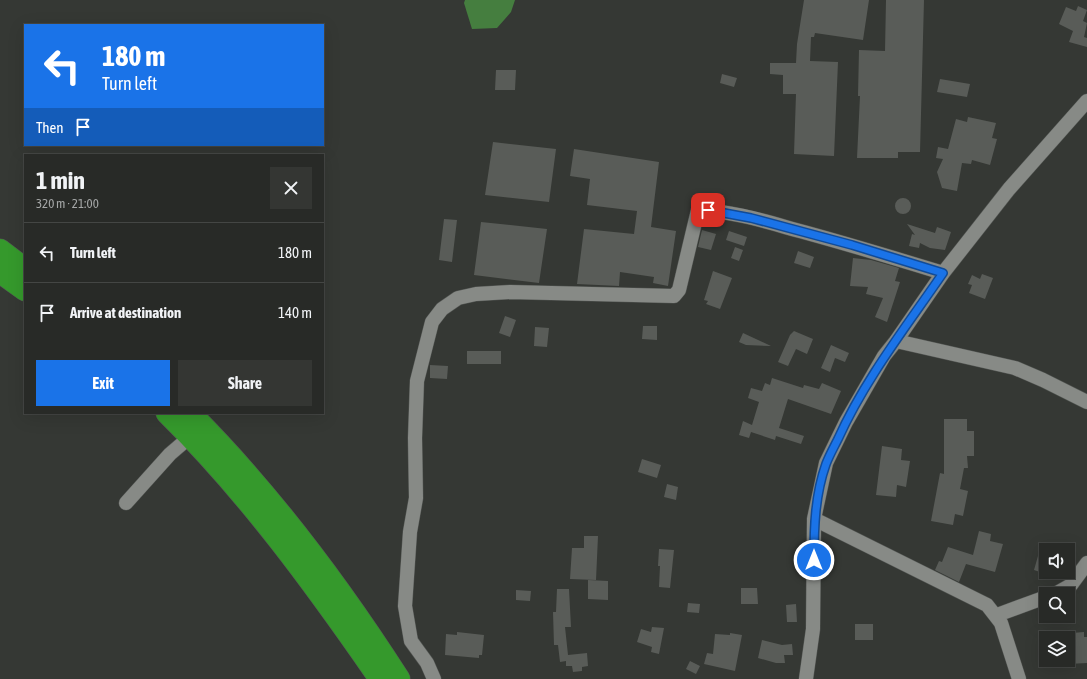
<!DOCTYPE html>
<meta charset="utf-8">
<style>
:root{--surface:#282a27;--page:#343633;--text:#f1f3f6;--muted:#a5a7a7;--line:#444644;--accent:#1a73e8}
body{margin:0;font-family:"Asap Condensed",sans-serif;background:var(--page);color:var(--text);height:100vh;display:flex;flex-direction:column;font-size:15px;white-space:nowrap}
*{box-sizing:border-box;margin:0}
p{font-size:13px;color:var(--muted)}
.icon{flex:none;width:22px;height:22px;fill:none;stroke:currentColor;stroke-width:2;stroke-linecap:round;stroke-linejoin:round}
.map{position:relative;flex:1;overflow:hidden}
.details{position:absolute;left:24px;top:154px;width:300px;height:260px;display:flex;flex-direction:column;background:var(--surface);border-radius:0px;box-shadow:0 4px 16px #0002,0 0 0 1px var(--line)}
.details>*{flex:none}
.hud{position:absolute;left:24px;top:24px;width:300px;height:122px;border-radius:0px;box-shadow:0 4px 16px #0002,0 0 0 1px var(--line);background:#1a73e8;color:#fff;overflow:hidden}
.controls{position:absolute;left:1039px;top:543px;display:grid;gap:8px}
.controls a{display:grid;place-items:center;width:36px;height:36px;border-radius:0px;background:var(--surface);box-shadow:0 4px 16px #0002,0 0 0 1px var(--line);font-size:20px}
.pin{position:absolute;display:grid;place-items:center;width:34px;height:34px;color:#fff;margin:-17px;border-radius:8px;box-shadow:0 2px 6px #0006}
.me{position:absolute;width:44px;margin:-22px;rotate:0deg;stroke-linejoin:round;filter:drop-shadow(0 0 3px #0008)}
.turn{display:flex;align-items:center;gap:14px;height:84px;padding:0 12px;font-size:18px}
.turn .icon{width:52px;height:52px;stroke-width:2.5}
.turn b{display:block;font-size:28px;line-height:34px}
.then{display:flex;align-items:center;height:38px;padding:0 12px;background:#0003;gap:8px;font-size:15px}
.round{display:grid;place-items:center;flex:none;width:42px;height:42px;border-radius:0px;background:var(--page)}
.summary{display:flex;align-items:center;justify-content:space-between;height:68px;padding:0 12px}
h1{font-size:24px;font-weight:700;line-height:30px}
.primary-button{display:flex;gap:8px;margin-top:auto;padding:8px 12px}
.primary-button a{flex:1;height:46px;border-radius:0px;background:var(--accent);color:#fff;font-size:16px;font-weight:700;line-height:46px;text-align:center}
.primary-button a+a{background:var(--page);color:var(--text)}
ul{padding:0;list-style:none}
li{display:flex;align-items:center;gap:12px;height:60px;padding:0 12px;border-top:1px solid var(--line)}
li div{flex:1}
li b{display:block;font-size:15px}
li em{font-style:normal}
.map>svg:first-child{display:block}
.forest{fill:#457e3f}
.building{fill:#595c58}
.lines{fill:none;stroke-linecap:round;stroke-linejoin:round}
.street-casing{stroke:#525552;stroke-width:15}
.highway-casing{stroke:#525552;stroke-width:23}
.street{stroke:#878a86;stroke-width:14}
.highway{stroke:#35992c;stroke-width:22}
.route-casing{stroke:#114b97;stroke-width:10}
.route{stroke:#1a73e8;stroke-width:7}
</style>
<div class="map">
<svg width="1087" height="679" viewBox="0 0 1087 679">
<rect width="100%" height="100%" fill="#353834"/>
<path class="forest" d="M465 0H515L511 12 497 28 472 29 464 3Z"/>
<path class="building" d="M804 0H869L863 40 815 33 814 37H811L810 61 838 62 834 156 794 154 796 94H783V75L770 74V63H796L797 44Z
M886 0H924L920 152H898V158H857L860 96H858L859 50 885 51Z
M1078 6 1087 10 1083 21 1087 23 1084 37 1087 38V47L1069 42 1073 31 1059 24 1066 7 1076 11Z
M496 70H516L515 90H495Z
M722 74 737 78 734 87 720 83Z
M940 79 970 84 967 97 937 92Z
M968 117 996 123 992 138 997 139 990 165 972 160 971 164 962 163 957 191 942 188 937 172 943 159 936 158 938 147 948 149 956 119 967 122Z
M493 142 556 149 549 202 485 195Z
M574 149 659 162 651 227 676 231 668 286 653 283 654 277 620 272 619 286 577 284 584 229 634 234 637 211 587 205 590 179 570 176Z
M895 206a8 8 0 1 1 16 0a8 8 0 1 1-16 0Z
M444 219 457 220 452 262 439 260Z
M481 222 547 229 539 283 474 275Z
M907 224 935 233 937 227 951 232 945 250 930 248 920 243 919 248 909 246 912 234 915 235Z
M702 230 716 234 711 250 698 247Z
M729 231 747 237 744 246 726 240Z
M735 247 743 250 739 261 731 258Z
M798 251 814 257 810 268 794 263Z
M853 258 871 260 899 268 895 281 900 282 887 322 875 317 883 298 866 294 868 287 850 286Z
M713 271 732 278 720 309 706 304 708 301 704 300Z
M982 274 993 278 985 299 969 293 972 285 968 284 972 275 980 279Z
M505 316 516 320 510 337 499 333Z
M643 326H657V340L642 339Z
M535 327 549 328 547 347 534 346Z
M794 331 813 339 807 354 796 349 788 366 778 362 790 335Z
M743 333 771 346 746 345 739 342Z
M831 345 849 353 845 362 835 358 830 372 821 368Z
M467 351H501V364H467Z
M430 365 448 366 447 379 430 378Z
M772 378 803 388 804 385 819 389 822 383 841 391 831 414 788 399 779 428 804 436 801 444 776 436 775 440 751 432 749 438 739 435 743 421 752 425 759 402 748 398 751 388 762 391 765 383 770 385Z
M944 419H967V431H974V456H967L968 468H964L960 489 968 491 963 516 955 514 953 525 931 521 940 473 944 474Z
M882 446 902 449 901 460 910 461 906 487 897 485 896 497 876 495Z
M642 459 661 465 657 478 638 472Z
M667 484 678 487 676 500 664 497Z
M979 531 991 534 990 541 1003 544 995 572 966 564 959 582 935 570 939 561 942 562 948 547 973 555Z
M584 536H598L596 580 570 579 572 548H584Z
M659 549 674 550 670 588 659 587 660 566H658Z
M1038 556 1046 558V574L1034 570Z
M588 580 608 581V600L588 599Z
M741 588H757L758 604H741Z
M557 589H569L571 627H565L568 655 587 653 588 666 582 667V671L573 672 572 666H566V661L560 662 558 645H554L553 612H556Z
M516 590 531 591 530 601 516 600Z
M688 603 700 604 699 613 687 612Z
M796 604 797 622H787L786 605Z
M855 624H873V640H855Z
M652 627 664 628 659 654 651 652 652 647 637 642 641 629 651 632Z
M457 632 484 635 482 655H479V658L445 655 446 634 457 635Z
M1084 632V637H1087V663L1068 664V637H1072V633Z
M730 633 742 635 735 671 704 664 707 653 713 654 715 634 730 635Z
M762 640 782 645 792 644 793 655H784L785 663H776L758 658Z
M690 661 700 666 696 674 686 669Z"/>
<g class="lines">
<defs>
<path id="street" d="M896 341 1015 368 1043 380 1087 402
M126 503 170 454 191 436
M814 519 987 605 1001 623 1019 679
M1055 594 1071 585 1087 563
M997 615 1046 597
M434 679 427 663 411 641 405 606 410 532 416 498 415 438 417 381 432 322 442 309 458 298 476 294 510 292 674 296 679 290 698 210C732 211 764 221 796 230 845 243 894 258 943 273
M806 679 813 629 814 519 826 463 846 422 884 356 896 341 943 273 1009 189 1087 101"/>
<path id="highway" d="M0 250 25 269
M0 272 25 290
M167 413C248 493 315 585 380 679
M190 413C270 493 338 584 399 679"/>
</defs>
<use href="#street" class="street-casing"/>
<use href="#highway" class="highway-casing"/>
<use href="#street" class="street"/>
<use href="#highway" class="highway"/>
</g>
<g class="lines">
<defs>
<path id="route" d="M708 210 751 218 852 245 943 273C906 327 865 379 838 439 834 447 829 456 826 464 815 495 814 527 814 560"/>
</defs>
<use href="#route" class="route-casing"/>
<use href="#route" class="route"/>
</g>
</svg>
<div class="controls">
<a><svg class="icon" aria-label="sound" viewBox="0 0 24 24"><path d="M4 9h4l5-4v14l-5-4H4zM17 9q2 3 0 6"/></svg></a>
<a><svg class="icon" aria-label="search" viewBox="0 0 24 24"><circle cx="10" cy="10" r="6"/><path d="M15 15l6 6"/></svg></a>
<a><svg class="icon" aria-label="layers" viewBox="0 0 24 24"><path d="M12 4l9 5-9 5-9-5zM3 14l9 5 9-5"/></svg></a>
</div>
<div class="pin" style="left:708px;top:210px;background:#d93025"><svg class="icon" aria-label="arrive" viewBox="0 0 24 24"><path d="M6 21V4h12l-3 4 3 4H6"/></svg></div>
<svg class="me" style="left:814px;top:560px" viewBox="-20 -20 40 40"><circle r="17" fill="#1a73e8" stroke="#fff" stroke-width="3"/><path d="M0-11L8 9 0 5-8 9z" fill="#fff"/></svg>
<div class="hud">
<div class="turn"><svg class="icon" aria-label="left" viewBox="0 0 24 24"><path d="M17 20v-9H6M10 6l-5 5 5 5"/></svg><div><b>180 m</b>Turn left</div></div>
<div class="then">Then<svg class="icon" aria-label="arrive" viewBox="0 0 24 24"><path d="M6 21V4h12l-3 4 3 4H6"/></svg></div>
</div>
<section class="details">
<div class="summary"><div><h1>1 min</h1><p>320 m · 21:00</p></div><a class="round"><svg class="icon" aria-label="close" viewBox="0 0 24 24"><path d="M6 6l12 12M18 6L6 18"/></svg></a></div>
<ul>
<li><svg class="icon" aria-label="left" viewBox="0 0 24 24"><path d="M17 20v-9H6M10 6l-5 5 5 5"/></svg><div><b>Turn left</b></div><em>180 m</em></li>
<li><svg class="icon" aria-label="arrive" viewBox="0 0 24 24"><path d="M6 21V4h12l-3 4 3 4H6"/></svg><div><b>Arrive at destination</b></div><em>140 m</em></li>
</ul>
<div class="primary-button"><a>Exit</a><a>Share</a></div>
</section>
</div>
